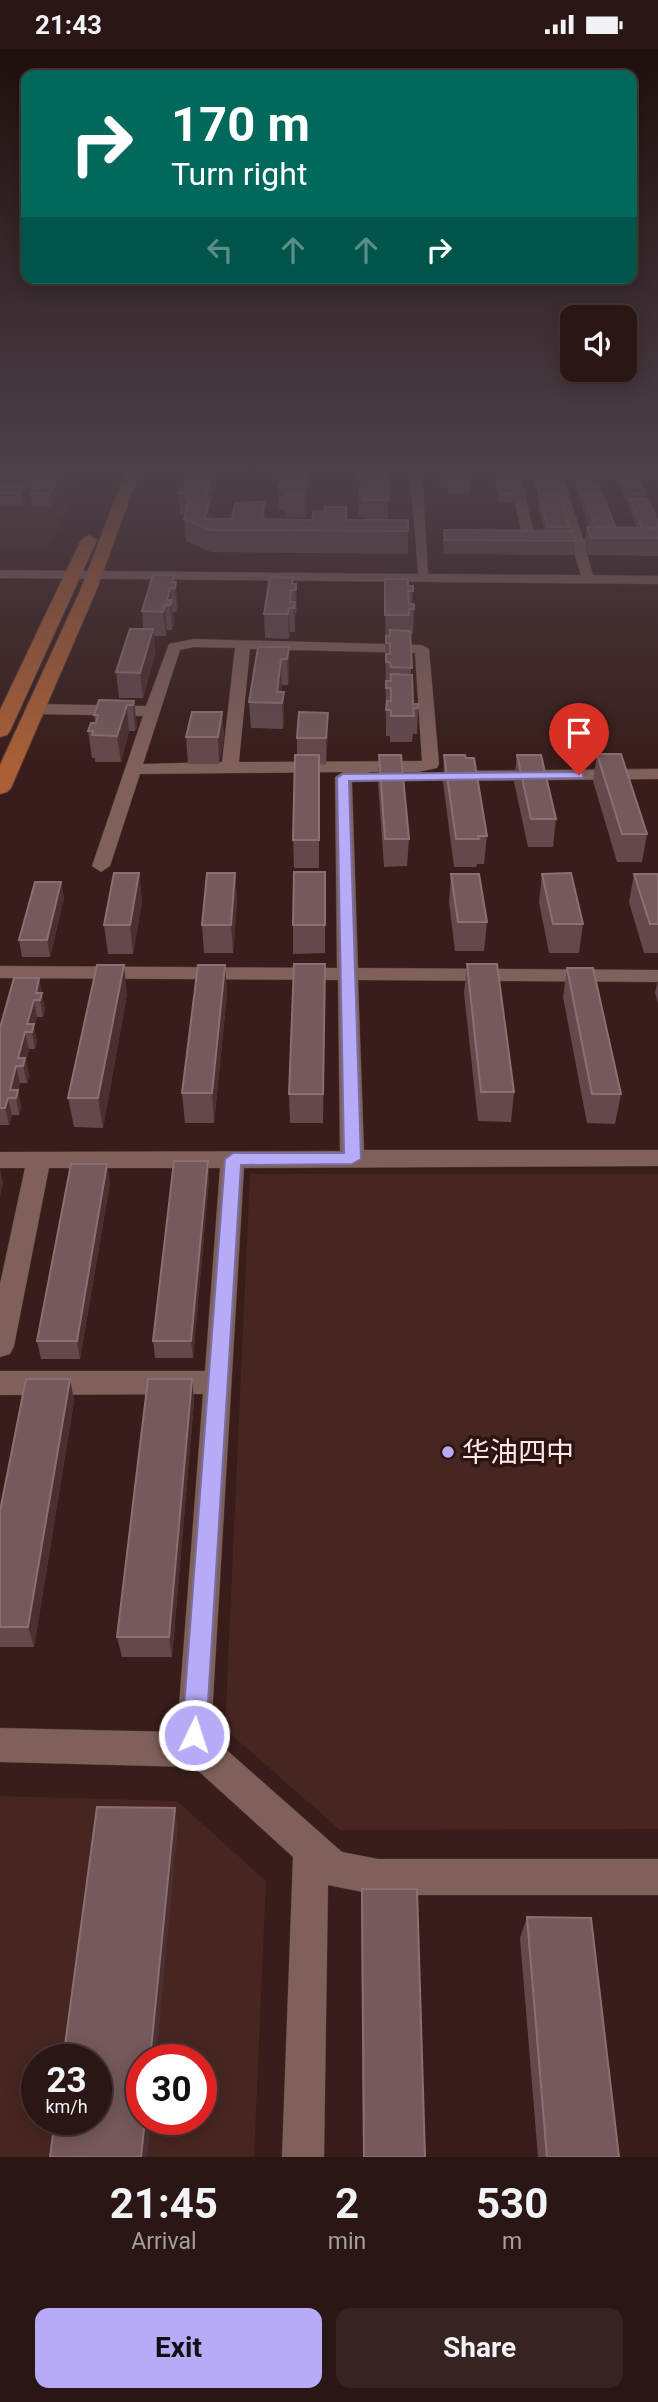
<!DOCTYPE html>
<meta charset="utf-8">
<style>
:root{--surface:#2a1614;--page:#362322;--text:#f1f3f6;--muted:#a59fa0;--line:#463534;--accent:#b7abf7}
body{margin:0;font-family:Roboto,"Noto Sans SC",sans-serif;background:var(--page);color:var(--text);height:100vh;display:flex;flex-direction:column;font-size:26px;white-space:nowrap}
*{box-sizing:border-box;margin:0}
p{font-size:23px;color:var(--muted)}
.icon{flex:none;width:38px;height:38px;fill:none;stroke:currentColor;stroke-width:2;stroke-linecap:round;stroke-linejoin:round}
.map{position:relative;height:2108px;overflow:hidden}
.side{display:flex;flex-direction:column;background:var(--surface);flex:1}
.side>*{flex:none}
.top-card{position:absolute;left:21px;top:21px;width:616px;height:214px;border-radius:14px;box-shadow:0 4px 18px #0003,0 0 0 2px var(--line);background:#00695c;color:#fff;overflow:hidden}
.controls{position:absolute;left:560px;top:256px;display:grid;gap:14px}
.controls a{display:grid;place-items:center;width:77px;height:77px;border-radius:14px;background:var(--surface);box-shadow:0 4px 18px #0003,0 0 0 2px var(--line);font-size:35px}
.speed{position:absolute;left:21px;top:1995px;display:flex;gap:14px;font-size:35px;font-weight:700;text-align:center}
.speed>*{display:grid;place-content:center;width:91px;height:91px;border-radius:50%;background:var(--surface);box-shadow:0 4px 18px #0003,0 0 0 2px var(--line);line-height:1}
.speed small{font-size:18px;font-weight:400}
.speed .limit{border:10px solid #d22;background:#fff;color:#111}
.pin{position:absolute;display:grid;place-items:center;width:60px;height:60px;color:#fff;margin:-72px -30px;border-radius:50% 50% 50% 0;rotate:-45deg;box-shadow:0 0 7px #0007}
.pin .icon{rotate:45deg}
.me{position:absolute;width:77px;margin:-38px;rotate:4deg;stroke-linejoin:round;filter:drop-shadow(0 0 5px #0008)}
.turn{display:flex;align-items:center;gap:24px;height:147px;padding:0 35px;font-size:32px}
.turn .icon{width:91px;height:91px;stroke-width:2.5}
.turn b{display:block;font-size:49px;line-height:60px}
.lanes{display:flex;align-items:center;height:66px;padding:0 35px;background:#0003;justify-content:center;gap:35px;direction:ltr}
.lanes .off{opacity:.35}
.eta{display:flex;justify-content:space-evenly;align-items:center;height:119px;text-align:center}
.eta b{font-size:42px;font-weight:700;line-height:49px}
.primary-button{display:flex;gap:14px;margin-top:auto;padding:14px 35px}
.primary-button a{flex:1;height:80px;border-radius:14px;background:var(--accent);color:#111;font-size:28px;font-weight:700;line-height:80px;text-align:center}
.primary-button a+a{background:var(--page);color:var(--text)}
.status{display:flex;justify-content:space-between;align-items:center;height:49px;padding:0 35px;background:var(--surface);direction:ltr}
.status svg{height:19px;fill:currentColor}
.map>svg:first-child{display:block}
.built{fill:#472621;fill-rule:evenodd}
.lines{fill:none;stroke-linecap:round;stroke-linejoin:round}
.minor-casing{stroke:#4f3936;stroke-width:1}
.major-casing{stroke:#4f3936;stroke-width:2}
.minor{fill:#80605b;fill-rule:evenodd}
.major{fill:#aa5f36;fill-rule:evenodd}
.wall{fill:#64484c}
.shaded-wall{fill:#4c3031}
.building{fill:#75595c;stroke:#8a7072;stroke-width:2}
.route{fill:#b7abf7;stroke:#776fa1;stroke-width:2}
.poi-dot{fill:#b7abf7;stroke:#2d1411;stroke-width:2.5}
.labels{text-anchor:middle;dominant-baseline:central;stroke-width:7;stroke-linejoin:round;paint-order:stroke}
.near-poi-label{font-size:28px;fill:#fce9e6;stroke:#2d1411;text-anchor:start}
</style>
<div class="status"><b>21:43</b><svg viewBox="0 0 49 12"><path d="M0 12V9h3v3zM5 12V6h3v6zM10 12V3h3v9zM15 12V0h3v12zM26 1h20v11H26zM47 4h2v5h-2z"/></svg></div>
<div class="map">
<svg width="658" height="2108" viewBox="0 0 658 2108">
<rect width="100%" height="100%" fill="#381d1a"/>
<path class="built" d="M86 419 47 502H0V420Z
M250 1125H658V1780L340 1781 225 1680Z
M0 1747 177 1752 266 1832 254 2108H0ZM37 2011H96V2070H37ZM142 2011H201V2070H142Z"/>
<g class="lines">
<defs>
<path id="minor" d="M410 419H422L428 525 581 526 572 497H530L524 493 508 425 510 423H658V429H564L583 490H658V498L585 497 593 526 658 527V535L0 529V521L418 525ZM521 428 552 429 570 490 535 489Z
M194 590 422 596 429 600 439 715 437 719 418 723H368L376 728 374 732 352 733 358 919 658 921V933L358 931 364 1101H658V1117L244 1119 211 1685 213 1689 342 1803 378 1810H658V1846H378L328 1836 324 2108H282L293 1808 194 1718 0 1713V1679L177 1683 203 1345 0 1346V1322H205L220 1119H49L14 1297 10 1305 0 1308V1235L25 1119H0V1103L340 1102 338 931 0 929V917L337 919 335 728 343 723 140 725 110 817 101 823 92 817 143 667 36 665 28 660 36 655 146 657 169 595ZM194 598 235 599 222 713 143 715 180 601ZM250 600 415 604 422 712 239 713Z
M658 720V730L448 732 440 727 448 722Z"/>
<path id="major" d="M127 419H141L96 542 11 739 7 743 0 745V716L80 542Z
M89 486 97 491 10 682 7 686 0 688V661L81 491Z"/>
</defs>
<use href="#minor" class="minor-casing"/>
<use href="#major" class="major-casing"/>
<use href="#minor" class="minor"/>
<use href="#major" class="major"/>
</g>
<path class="wall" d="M0 419H41L40 422H36L37 430 33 437H7L5 424 7 422H4L5 432 2 437H24L26 450 23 457H0Z
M44 419H75L73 422H64L65 431 52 458H32L30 445Z
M192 419H219L217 428H215V438L210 459 211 470 364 471V468H358L359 424H365L364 419H399V426H387L388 471 408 482V505L211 503 186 492 184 470 185 466H180L179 444 184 439 183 428 192 423Z
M272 419H298V426H307L308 448 306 468H286L284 461H279L278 439 281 433V429H272Z
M445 419H467L469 436V445H447V439H439V422H445Z
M494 419H511L517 445 516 454H499L493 426Z
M532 419H551L569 478V482L575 492 573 506 444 505 443 494 444 481H544L538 459 539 452 532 426Z
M573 419H592L615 479H637L629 459 630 454H627L616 427 617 419H634L645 445 644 450 658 473V507L588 506 585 495 587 478H589L583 459V455H581L572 427Z
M385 530 408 537H413L412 555 414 560 413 585H411V626L413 655 418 659 417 685H413L412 693H390V687H386Z
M174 533 178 557 177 563H173L174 575 172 581H167L166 587H154L155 605 143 649H119L116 623 143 580 142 562Z
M293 535H296L297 559 296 565H295V583H290L289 590 265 589 264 565Z
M289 598V624L288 636H282L281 643 284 669 283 680 251 679 249 653Z
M134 652 137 678 135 682H129L121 713H95V709H92L88 682 95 674 94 666Z
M222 663 224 689 219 715H188L186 688Z
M328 664 326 716 319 715V819H294L293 791 297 706V689Z
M597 705 647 785 642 813H617L593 732Z
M379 706 409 790 407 817 384 818 378 733Z
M444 706 487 787 484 815H477L476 818H454L443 733Z
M517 706 556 770 553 798H528L514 733Z
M325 823V904L293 905V876Z
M139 824 142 852 133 905H108L104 876Z
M235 824 237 852 233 904H204L202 876Z
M451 825 487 873 484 902H455L449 853Z
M542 825 583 875 579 904H549L539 853Z
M634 825H658V904H644L629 853Z
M61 833 64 849 50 908H22L19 891Z
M467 915 514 1043 511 1073 478 1072 464 944Z
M225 916 227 945 214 1074H185L182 1044Z
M567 919 621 1045 615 1075 587 1074 563 948Z
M39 929 45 961 43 968H37L34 978 37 993 35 1000H29L26 1012 29 1027 27 1034H20L18 1042 21 1059 19 1066H12L9 1076H0V979Z
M658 930V955L655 944Z
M325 944 323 1074H290L289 1045Z
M127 945 103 1079 74 1078 68 1049Z
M208 1112 209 1130 193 1309H155L153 1292Z
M110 1133 80 1310H41L37 1292Z
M70 1330 74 1352 34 1598H0V1462Z
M192 1330 194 1352 172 1608H122L117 1588Z
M362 1840 425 2108H363L361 1862Z
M527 1868 619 2108H538L520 1889Z"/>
<path class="shaded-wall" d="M0 419H13L12 421 4 422 5 432 2 437Z
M34 419H35L37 430 33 437 31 424Z
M64 419 65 431 52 458 50 445Z
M213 419 215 438 210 459 211 471 205 470 206 449Z
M307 426 308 448 306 468 305 446Z
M24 437 26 450 23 457 21 444Z
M265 453 266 475 262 470Z
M176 533 178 557 177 563 175 539Z
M296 535 297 559 296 565Z
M170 539 174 575 172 581 170 556 167 551Z
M295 553V583L294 559Z
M165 556 167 581 166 587 163 563Z
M289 559 290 583 289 590 288 565Z
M153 580 155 605 143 649 140 624Z
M289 598V624L288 636 287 610Z
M281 610 282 636 280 654 277 643Z
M284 643V669L283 680 282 654Z
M134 652 137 678 135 682 133 656Z
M127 656 129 682 121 713 117 687Z
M222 663 224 689 219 715 218 688Z
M328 664V690L326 716V689Z
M139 824 142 852 133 905 130 876Z
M235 824 237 852 233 904 231 876Z
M61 833 64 849 50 908 47 891Z
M124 916 127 945 103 1079 98 1049Z
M225 916 227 945 214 1074 212 1044Z
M39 929 45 961 43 968 40 951 36 944Z
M34 951 37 968 34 978 37 993 35 1000 32 983 27 975Z
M25 983 29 1000 26 1012 29 1027 27 1034 23 1017 18 1009Z
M16 1017 20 1034 18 1042 21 1059 19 1066 16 1049 10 1041Z
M8 1049 12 1066 9 1076 5 1059Z
M208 1112 209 1130 193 1309 191 1292Z
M107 1115 110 1133 80 1310 77 1292Z
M0 1119 3 1134 0 1148Z
M70 1330 74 1352 34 1598 28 1578Z
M192 1330 194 1352 172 1608 169 1588Z
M175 1759 178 1777 156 2011H150Z
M145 2070H151L147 2108H141Z"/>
<path class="building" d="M8 419H34L31 424H5Z
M44 419H63L50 445H30Z
M193 419H213L206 449H210L205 470H232L235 454 265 453 262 470 312 471 313 462 324 463 325 458H346V471H408V482L210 481 184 470 190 449H185L186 444H179L180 439H188L191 428H183L185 423H192Z
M364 419H387L388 451H364V445H359V440H364V429H359V424H365Z
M446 419H467L469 436H448L447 430H440L439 422H446Z
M494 419H511L517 445H500Z
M533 419H551L558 446H540Z
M574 419H592L602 446H582Z
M618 419H634L645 445H628Z
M288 426H307L305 446H286L283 439H278L279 433H284Z
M0 437H24L21 444H0Z
M539 446H560L569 478H548Z
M584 446H603L615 477H595Z
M630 450H648L658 473V479H642Z
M587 478 658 479V489H591Z
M444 481 572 482 575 492 445 491Z
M153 526H174L172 533H176L175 539H170L167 551H172L170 556H165L163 563 142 562Z
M270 528 293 529 292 535H296V541H291L290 553H295L294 559H289L288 565H264Z
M385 530H408V537H413V542H408L409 555H414V560H409V566H385Z
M130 580H153L140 624 116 623Z
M390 581 410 582 412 619 391 618 390 613H386V605H390V594H386V587H390Z
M258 598H289L287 610H281L277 643H284L282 654 249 653Z
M391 625 412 626 413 655H418V659H413L414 667H391V661H386L387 652H391V639H386V632H391Z
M99 651 134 652 133 656H127L117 687 92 686 93 682H88L91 674H96L98 666H94Z
M192 663H222L218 688H186Z
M299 663 328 664 326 689H297Z
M597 705H621L647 785H622Z
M295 706H319V791H293Z
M379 706H401L409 790H385Z
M444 706H465L466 709H474L487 787H478L479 790H456Z
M517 706H541L556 770H531Z
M294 823H325V876H293Z
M114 824H139L130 876H104Z
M207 824H235L231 876H202Z
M571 824 583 875H553L542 825Z
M451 825H479L487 873H458Z
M634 825H658V875H650Z
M35 833H61L47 891H19Z
M294 915H325L323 1045H289Z
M467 915H497L514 1043H481Z
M97 916H124L98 1049H68Z
M198 916H225L212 1044H182Z
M567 919H593L621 1045H592Z
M14 929H39L36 944H42L40 951H34L27 975H34L32 983H25L18 1009H25L23 1017H16L10 1041H18L16 1049H8L5 1059H0V979Z
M174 1112H208L191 1292H153Z
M71 1115H107L77 1292H37Z
M26 1330H70L28 1578H0V1462Z
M148 1330H192L169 1588H117Z
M97 1758 175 1759 150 2011H142V2070H145L141 2108H50L55 2070H96V2011H63Z
M362 1840H417L425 2108H364Z
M527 1868 591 1869 619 2108H547Z"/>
<linearGradient id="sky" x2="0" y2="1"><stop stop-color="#1f100e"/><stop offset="0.59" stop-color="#4d4049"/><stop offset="1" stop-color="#4d4049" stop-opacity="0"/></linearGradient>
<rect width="658" height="715" fill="url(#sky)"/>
<path class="route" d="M579 723 583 724V729L349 732 361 1110 352 1115 241 1116 206 1686 203 1695 194 1698 186 1695 182 1686 225 1110 233 1104H344L337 729 343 725Z"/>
<circle class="poi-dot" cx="448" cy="1403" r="7"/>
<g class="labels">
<g class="near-poi-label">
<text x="462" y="1403">华油四中</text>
</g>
</g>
</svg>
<div class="controls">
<a><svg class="icon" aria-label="sound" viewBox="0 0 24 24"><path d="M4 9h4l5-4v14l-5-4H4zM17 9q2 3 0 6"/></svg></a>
</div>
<div class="speed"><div>23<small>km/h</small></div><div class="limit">30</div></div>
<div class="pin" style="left:579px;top:726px;background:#d93025"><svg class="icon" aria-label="arrive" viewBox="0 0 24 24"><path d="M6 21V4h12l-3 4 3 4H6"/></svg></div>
<svg class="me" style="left:194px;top:1686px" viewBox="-20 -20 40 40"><circle r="17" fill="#b7abf7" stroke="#fff" stroke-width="3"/><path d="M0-11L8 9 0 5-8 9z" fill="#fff"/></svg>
<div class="top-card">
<div class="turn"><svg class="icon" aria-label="right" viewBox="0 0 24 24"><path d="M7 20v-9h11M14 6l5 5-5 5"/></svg><div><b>170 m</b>Turn right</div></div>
<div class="lanes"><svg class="icon off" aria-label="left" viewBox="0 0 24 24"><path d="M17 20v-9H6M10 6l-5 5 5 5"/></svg><svg class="icon off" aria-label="ahead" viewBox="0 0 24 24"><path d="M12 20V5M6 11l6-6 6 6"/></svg><svg class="icon off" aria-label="ahead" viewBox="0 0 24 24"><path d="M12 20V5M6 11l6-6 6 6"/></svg><svg class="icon" aria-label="right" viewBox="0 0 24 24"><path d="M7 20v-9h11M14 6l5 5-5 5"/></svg></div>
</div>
</div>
<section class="side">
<div class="eta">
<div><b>21:45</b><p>Arrival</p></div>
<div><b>2</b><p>min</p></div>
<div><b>530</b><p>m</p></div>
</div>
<div class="primary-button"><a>Exit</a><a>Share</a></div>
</section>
